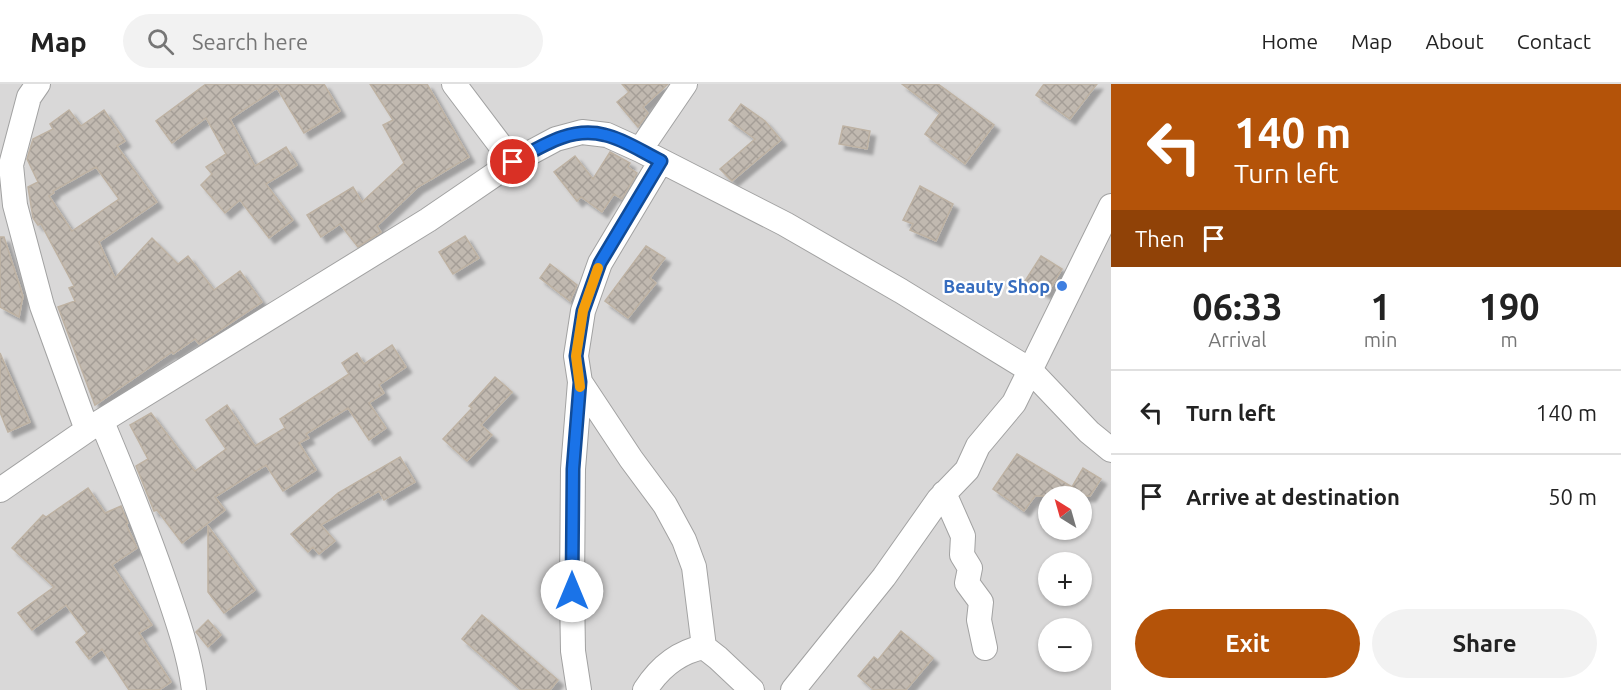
<!DOCTYPE html>
<meta charset="utf-8">
<style>
:root{--surface:#fff;--page:#f2f2f2;--text:#222;--muted:#767676;--line:#e0e0e0;--accent:#b45309}
body{margin:0;font-family:Ubuntu,sans-serif;background:var(--page);color:var(--text);height:100vh;display:flex;flex-direction:column;font-size:22px;white-space:nowrap}
*{box-sizing:border-box;margin:0}
p{font-size:20px;color:var(--muted)}
.icon{flex:none;width:33px;height:33px;fill:none;stroke:currentColor;stroke-width:2;stroke-linecap:round;stroke-linejoin:round}
.map{position:relative;flex:1;overflow:hidden}
.details{display:flex;flex-direction:column;background:var(--surface);width:510px}
.details>*{flex:none}
.banner{background:#b45309;color:#fff;overflow:hidden}
.needle{width:39px;rotate:323deg}
.tools{position:absolute;left:1038px;top:402px;display:grid;gap:12px}
.tools a{display:grid;place-items:center;width:54px;height:54px;border-radius:50%;background:var(--surface);box-shadow:0 2px 4px #0004;font-size:30px}
.pin{position:absolute;display:grid;place-items:center;width:51px;height:51px;color:#fff;margin:-26px;border:3px solid #fff;border-radius:50%;box-shadow:0 2px 6px #0007}
.me{position:absolute;width:66px;margin:-33px;rotate:0deg;stroke-linejoin:round;filter:drop-shadow(0 0 4px #0008)}
.turn{display:flex;align-items:center;gap:21px;height:126px;padding:0 24px;font-size:27px}
.turn .icon{width:78px;height:78px;stroke-width:2.5}
.turn b{display:block;font-size:42px;line-height:51px}
.then{display:flex;align-items:center;height:57px;padding:0 24px;background:#0003;gap:12px;font-size:22px}
.eta{display:flex;justify-content:space-evenly;align-items:center;height:102px;text-align:center}
.eta b{font-size:36px;font-weight:700;line-height:42px}
.primary-button{display:flex;gap:12px;margin-top:auto;padding:12px 24px}
.primary-button a{flex:1;height:69px;border-radius:36px;background:var(--accent);color:#fff;font-size:24px;font-weight:700;line-height:69px;text-align:center}
.primary-button a+a{background:var(--page);color:var(--text)}
ul{padding:0;list-style:none}
li{display:flex;align-items:center;gap:18px;height:84px;padding:0 24px;border-top:2px solid var(--line)}
li div{flex:1}
li b{display:block;font-size:22px}
li em{font-style:normal}
header{display:flex;align-items:center;gap:36px;box-sizing:border-box;height:84px;padding:0 30px;background:var(--surface);border-bottom:2px solid var(--line)}
header strong{font-size:28px}
nav{display:flex;gap:33px;margin-inline-start:auto;font-size:21px}
.search{width:420px;height:54px;background:var(--page);display:flex;align-items:center;gap:15px;box-sizing:border-box;padding:0 21px;border-radius:33px;color:var(--muted);font-size:22px}
main{display:flex;flex:1;min-height:0}
.map>svg:first-child{display:block}
.residential{fill:#d9d8d8;fill-rule:evenodd}
.building{fill:url(#building-cross-hatch);stroke:#beb2a3;stroke-width:1.5;fill-rule:evenodd;filter:url(#shadow)}
.lines{fill:none;stroke-linecap:round;stroke-linejoin:round}
.street-casing{stroke:#a2a2a2;stroke-width:26}
.street{stroke:#fff;stroke-width:24}
.route-casing{stroke:#114b97;stroke-width:15}
.route{stroke:#1a73e8;stroke-width:10}
.slow{stroke:#f59e0b;stroke-width:10}
.shop-dot{fill:#3f7fe0;stroke:#fff;stroke-width:2}
.labels{text-anchor:middle;dominant-baseline:central;stroke-width:4.5;stroke-linejoin:round;paint-order:stroke}
.shop-label{font-size:18px;font-weight:bold;fill:#366cbe;stroke:#fff;text-anchor:end}
</style>
<header>
<strong>Map</strong>
<div class="search"><svg class="icon" aria-label="search" viewBox="0 0 24 24"><circle cx="10" cy="10" r="6"/><path d="M15 15l6 6"/></svg>Search here</div>
<nav><a>Home</a><a>Map</a><a>About</a><a>Contact</a></nav>
</header>
<main>
<div class="map">
<svg width="1111" height="606" viewBox="0 0 1111 606">
<defs>
<pattern id="building-cross-hatch" width="8" height="8" patternUnits="userSpaceOnUse" patternTransform="scale(1.5)"><rect width="8" height="8" fill="#c1b9b0"/><path d="M0 0l8 8M0 8l8-8" fill="none" stroke="#a59e97"/></pattern>
<filter id="shadow"><feDropShadow dx="5.5" dy="5.5" stdDeviation="1.5" flood-color="#0004"/></filter>
</defs>
<rect width="100%" height="100%" fill="#eceae0"/>
<path class="residential" d="M0 0H1111V606H0ZM1048 412H1082V446H1048ZM1048 478H1082V512H1048ZM1048 544H1082V578H1048Z"/>
<path class="building" d="M206 0H324L340 27 304 49 277 4 230 35 255 82 286 63 297 81 266 100 293 136 269 154 240 116 225 129 201 101 212 90 206 83 226 70 206 34 172 59 156 37Z
M370 0H427L469 73 418 103 377 142 381 148 358 163 340 140 321 153 307 131 353 103 362 118 404 79 383 41 393 36Z
M622 0H668L643 23 648 29 638 43 617 18 629 8Z
M902 0H938L994 41 965 80 925 50 940 29Z
M1044 0H1097L1070 35 1036 11Z
M741 20 765 37 781 56 732 97 720 85 755 55 729 36Z
M69 26 81 42 104 26 125 57 117 62 157 118 99 158 115 194 152 154 178 180 188 172 214 206 240 187 262 218 199 260 195 255 173 270 172 268 95 321 58 223 75 217 69 204 74 202 41 140 38 141 33 134 28 103 38 98 27 75 33 55 53 45 50 40ZM96 83 119 115 72 147 49 112 54 109 53 107Z
M843 42 870 47 867 65 839 60Z
M610 68 630 79 628 83 637 89 622 115 614 110 602 128 581 113 577 117 554 88 575 72 593 95Z
M920 102 953 120 936 157 910 146 913 140 903 136Z
M465 152 479 174 453 190 439 168Z
M0 153H4L23 212 19 233 0 223Z
M646 162 665 174 650 194 656 199 628 234 605 217Z
M1041 172 1062 185 1047 210 1025 197Z
M550 180 577 201 570 217 540 194Z
M392 261 406 283 379 301 384 309 369 319 386 344 369 356 348 324 306 350 309 354 299 359 316 386 283 407 266 381 215 413 225 426 182 459 157 426 154 427 136 382 148 375 130 341 151 329 195 387 226 365 206 336 227 321 255 362 285 344 280 335 349 290 342 279 357 269 364 280Z
M0 269 30 338 8 348 0 328Z
M495 293 512 308 481 341 492 351 467 377 443 355 472 324 469 322Z
M1017 370 1072 403 1083 384 1101 395 1090 412H1035L1024 427 993 405Z
M400 373 415 398 384 416 379 407 321 441 335 457 319 470 313 463 308 468 291 450 338 409Z
M88 404 105 429 121 422 128 439 126 440 137 464 112 481 152 541 139 549 171 598 159 606H129L102 565 89 575 76 558 87 549 66 521 32 546 18 529 54 503 12 464 43 431 46 433Z
M208 442 255 506 224 529 208 508Z
M482 531 558 596 550 606H521L462 555Z
M208 536 221 551 208 563 196 548Z
M901 547 933 574 906 606H874L858 592 874 573 878 576Z"/>
<g class="lines">
<defs>
<path id="street" d="M38 0 29 13 11 81 15 121 42 222 87 346
M454 0 513 78
M640 66 685 0
M580 298 631 375 665 421 684 456 694 483 704 563
M102 338C123 388 144 439 162 491 175 529 189 567 194 606
M0 406 87 346 428 136 513 78 556 55 582 48 607 51 640 66 785 140 901 207 1030 286 1089 348 1111 366
M944 409 963 452 962 471 970 484 967 499 981 518 979 536 985 564
M579 606 573 567 572 507 573 385 580 298 576 272 583 227 600 179 661 77
M645 606C659 584 678 568 704 563L718 574 752 606
M793 606 884 493 939 415 967 386 978 362 1014 319 1111 122"/>
</defs>
<use href="#street" class="street-casing"/>
<use href="#street" class="street"/>
</g>
<g class="lines">
<defs>
<path id="route" d="M513 78C542 62 571 42 605 51 624 55 644 69 661 77L600 179 583 227 576 272 580 298 573 385 572 507"/>
</defs>
<use href="#route" class="route-casing"/>
<use href="#route" class="route"/>
<path class="slow" d="M580 303 576 272 583 227 598 184"/>
</g>
<circle class="shop-dot" cx="1062" cy="202" r="6"/>
<g class="labels">
<g class="shop-label">
<text x="1050" y="202">Beauty Shop</text>
</g>
</g>
</svg>
<div class="tools">
<a><svg class="needle" viewBox="-14 -14 28 28"><path d="M0-13l5 13h-10z" fill="#e53935"/><path d="M0 13l5-13h-10z" fill="#767676"/></svg></a>
<a>+</a>
<a>−</a>
</div>
<div class="pin" style="left:513px;top:78px;background:#d93025"><svg class="icon" aria-label="arrive" viewBox="0 0 24 24"><path d="M6 21V4h12l-3 4 3 4H6"/></svg></div>
<svg class="me" style="left:572px;top:507px" viewBox="-20 -20 40 40"><circle r="19" fill="#fff"/><path d="M0-13L10 11 0 6-10 11z" fill="#1a73e8"/></svg>
</div>
<section class="details">
<div class="banner">
<div class="turn"><svg class="icon" aria-label="left" viewBox="0 0 24 24"><path d="M17 20v-9H6M10 6l-5 5 5 5"/></svg><div><b>140 m</b>Turn left</div></div>
<div class="then">Then<svg class="icon" aria-label="arrive" viewBox="0 0 24 24"><path d="M6 21V4h12l-3 4 3 4H6"/></svg></div>
</div>
<div class="eta">
<div><b>06:33</b><p>Arrival</p></div>
<div><b>1</b><p>min</p></div>
<div><b>190</b><p>m</p></div>
</div>
<ul>
<li><svg class="icon" aria-label="left" viewBox="0 0 24 24"><path d="M17 20v-9H6M10 6l-5 5 5 5"/></svg><div><b>Turn left</b></div><em>140 m</em></li>
<li><svg class="icon" aria-label="arrive" viewBox="0 0 24 24"><path d="M6 21V4h12l-3 4 3 4H6"/></svg><div><b>Arrive at destination</b></div><em>50 m</em></li>
</ul>
<div class="primary-button"><a>Exit</a><a>Share</a></div>
</section>
</main>
